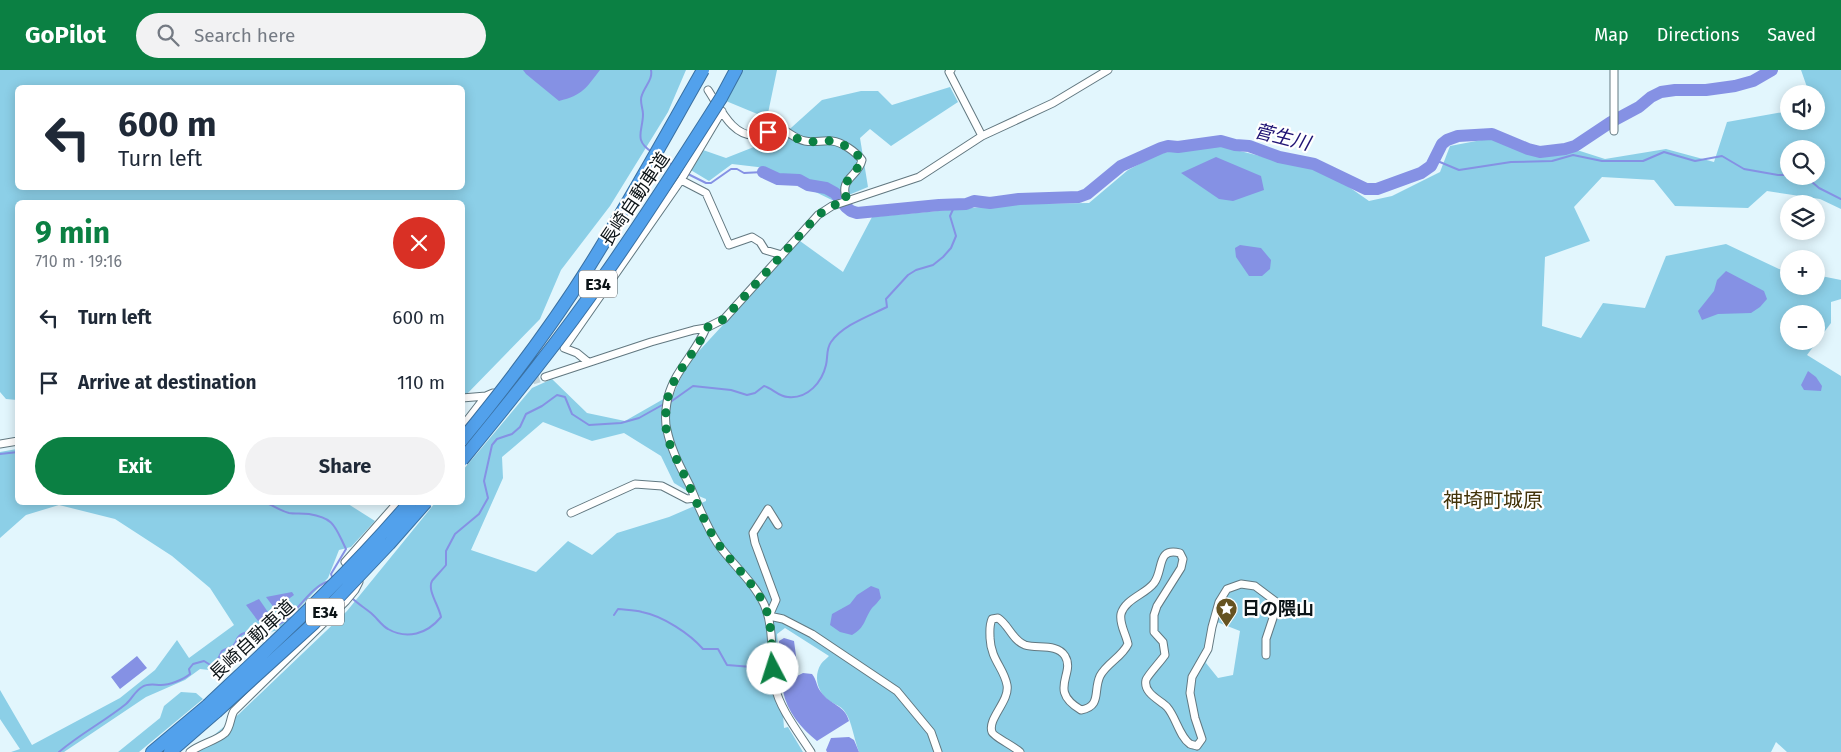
<!DOCTYPE html>
<meta charset="utf-8">
<style>
:root{--surface:#fff;--page:#f2f2f3;--text:#1f2937;--muted:#747a83;--accent:#0b8043}
body{margin:0;font-family:"Fira Sans","Noto Sans JP",sans-serif;background:var(--page);color:var(--text);height:100vh;display:flex;flex-direction:column;font-size:19px;white-space:nowrap}
*{box-sizing:border-box;margin:0}
p{font-size:16px;color:var(--muted)}
.icon{flex:none;width:28px;height:28px;fill:none;stroke:currentColor;stroke-width:2;stroke-linecap:round;stroke-linejoin:round}
.map{position:relative;flex:1;overflow:hidden}
.details{position:absolute;left:15px;top:130px;width:450px;height:305px;display:flex;flex-direction:column;background:var(--surface);border-radius:8px;box-shadow:0 2px 12px #0003}
.details>*{flex:none}
.hud{position:absolute;left:15px;top:15px;width:450px;height:105px;border-radius:8px;box-shadow:0 2px 12px #0003;background:#fff;color:var(--text);overflow:hidden}
.buttons{position:absolute;left:1780px;top:15px;display:grid;gap:10px}
.buttons a{display:grid;place-items:center;width:45px;height:45px;border-radius:50%;background:var(--surface);box-shadow:0 2px 12px #0003;font-size:25px}
.pin{position:absolute;display:grid;place-items:center;width:42px;height:42px;color:#fff;margin:-21px;border:2px solid #fff;border-radius:50%;box-shadow:0 1px 5px #0007}
.me{position:absolute;width:55px;margin:-28px;rotate:355deg;stroke-linejoin:round;filter:drop-shadow(0 0 4px #0008)}
.turn{display:flex;align-items:center;gap:18px;height:105px;padding:0 20px;font-size:22px}
.turn .icon{width:65px;height:65px;stroke-width:2.5}
.turn b{display:block;font-size:35px;line-height:42px}
.round{display:grid;place-items:center;flex:none;width:52px;height:52px;border-radius:26px;background:var(--page)}
.head{display:flex;align-items:center;justify-content:space-between;height:85px;padding:0 20px}
h1{font-size:30px;font-weight:700;line-height:38px;color:var(--accent)}
.button{display:flex;gap:10px;margin-top:auto;padding:10px 20px}
.button a{flex:1;height:58px;border-radius:30px;background:var(--accent);color:#fff;font-size:20px;font-weight:700;line-height:58px;text-align:center}
.button a+a{background:var(--page);color:var(--text)}
ul{padding:0;list-style:none}
li{display:flex;align-items:center;gap:15px;height:65px;padding:0 20px}
li div{flex:1}
li b{display:block;font-size:19px}
li em{font-style:normal}
header{display:flex;align-items:center;gap:30px;box-sizing:border-box;height:70px;padding:0 25px;background:var(--accent);color:#fff}
header strong{font-size:24px}
nav{display:flex;gap:28px;margin-inline-start:auto;font-size:18px}
.search{width:350px;height:45px;background:var(--page);display:flex;align-items:center;gap:12px;box-sizing:border-box;padding:0 18px;border-radius:28px;color:var(--muted);font-size:19px}
.map>svg:first-child{display:block}
.green{fill:#8ccfe7;fill-rule:evenodd}
.water{fill:#8591e4}
.lines{fill:none;stroke-linecap:round;stroke-linejoin:round}
.stream{stroke:#8591e4;stroke-width:2}
.river{stroke:#8591e4;stroke-width:12}
.street-tunnel{stroke:#c2d4da;stroke-width:7;stroke-dasharray:7 3.5;stroke-linecap:butt}
.street-casing{stroke:#627880;stroke-width:9}
.highway-casing{stroke:#3a70a1;stroke-width:14}
.street{stroke:#fff;stroke-width:7}
.highway{stroke:#52a1ec;stroke-width:12}
.highway-bridge-casing{stroke:#3a70a1;stroke-width:14;stroke-linecap:butt}
.highway-bridge{stroke:#52a1ec;stroke-width:12}
.route{stroke:#0b8043;stroke-width:9;stroke-dasharray:0 16.2}
.labels{text-anchor:middle;dominant-baseline:central;stroke-width:4.5;stroke-linejoin:round;paint-order:stroke}
.shield{fill:#fff;stroke:#555a5d;stroke-width:1}
.shield-label{font-size:16px;font-weight:bold;fill:#0c1417}
.street-label{font-size:18px;fill:#0c1417;stroke:#fff}
.poi-label{font-size:18px;font-weight:bold;fill:#0c1417;stroke:#fff;text-anchor:start}
.water-label{font-size:19px;font-style:italic;fill:#1e1273;stroke:#fff}
.quarter-label{font-size:20px;fill:#423309;stroke:#fff}
</style>
<header>
<strong>GoPilot</strong>
<div class="search"><svg class="icon" aria-label="search" viewBox="0 0 24 24"><circle cx="10" cy="10" r="6"/><path d="M15 15l6 6"/></svg>Search here</div>
<nav><a>Map</a><a>Directions</a><a>Saved</a></nav>
</header>
<div class="map">
<svg width="1841" height="682" viewBox="0 0 1841 682">
<rect width="100%" height="100%" fill="#e2f6fd"/>
<path class="green" d="M0 0H686L668 42 610 136 561 200 540 249 463 328 462 132H18L17 330 6 329 0 322ZM18 18H462V118H18Z
M742 0H777L767 48 726 31Z
M1801 0H1841V139L1820 129 1767 121 1748 138 1675 136 1654 110 1602 107 1574 137 1590 171 1545 187 1542 256 1581 268 1603 233 1645 238 1666 186 1726 174 1779 199 1789 201V216H1816V205L1841 210V229L1831 232V253L1807 285 1841 306V682H1787L1776 672 1771 682H859C854 670 852 651 845 642 842 637 838 636 833 633 819 626 812 608 821 594 823 591 827 588 829 586L785 558 777 564 784 658 788 657 803 682H194L239 644 347 541 435 433 462 432 463 400 532 318 552 309 587 343 625 351 674 323 687 294 800 171 843 202 872 147 1014 134 1089 133 1128 100 1160 83 1220 76 1329 103 1369 131 1392 126 1440 102 1450 76 1492 68 1533 86 1580 81 1605 89 1666 79 1714 92 1727 52 1789 41V51H1816V24H1806L1808 20ZM1789 79H1816V106H1789ZM1789 244H1816V271H1789ZM543 352 592 371 624 363 661 386 674 413 689 422 706 429V431L669 447 617 463 592 485 568 471 536 502 471 480 503 408 502 387ZM1217 552 1240 561 1233 605 1218 608 1206 593Z
M950 17 958 32 891 76 870 59 860 68 868 117 834 131 766 98 732 94 709 111 689 99 703 80 726 88 782 66 822 30 861 21H878L892 35Z
M17 379 18 432H345L375 451 351 477 339 480 328 508 278 560 248 568 209 600 200 599 185 610 146 627 64 682H11L20 679 0 649V620L32 675 120 628 155 600 177 570 189 588 234 555 210 518 172 486 115 449 59 435 26 445 0 468V382Z
M181 622 196 623 203 629 139 682H118L160 648 164 636Z"/>
<path class="water" d="M523 0H600C586 18 583 25 559 31L526 4Z
M1216 87 1261 106 1264 120 1233 131 1219 129 1181 103Z
M1240 175 1261 178 1271 190 1270 199 1262 206H1249L1236 187 1235 178Z
M1726 201 1764 221 1767 229 1760 237 1751 243 1718 244 1702 250 1698 241 1714 221 1717 210Z
M1808 301 1816 307 1822 316 1821 321 1804 320 1801 315Z
M871 516 879 519 881 528C878 532 875 535 872 538 864 549 866 557 852 565L840 562 830 555 832 544 850 534 857 525Z
M292 522 294 525 275 539 266 527Z
M259 529 270 545 262 550 258 551 246 535Z
M784 568 794 571 797 593 793 601 797 606 803 603 812 604C817 610 816 616 821 622 830 635 845 635 849 651L817 671C801 658 787 642 783 621L791 612 788 606 781 608 779 571Z
M137 586 147 598 120 619 111 607Z
M849 667 854 670 859 682H827L826 680 831 668Z"/>
<g class="lines">
<path class="stream" d="M651 0C653 9 645 16 642 25 639 31 643 38 643 44 643 61 633 70 652 82
M660 87 673 95
M1435 90 1459 100 1511 92 1552 91 1573 85 1602 91H1643L1664 82 1695 91 1722 86 1744 99 1778 105H1789
M688 104 706 113H711L731 99H737L744 103 763 102
M1805 106 1819 118 1841 129
M669 333 693 316 731 320 747 325 755 323 764 316C772 318 779 327 788 327 808 329 822 312 826 295 828 287 826 279 831 272 843 255 869 246 887 237L886 229 908 205 916 200 933 195 943 187 951 178 956 166 950 146 955 135
M0 384 18 382
M264 432C273 435 280 441 289 443 295 444 302 443 309 444 335 448 335 457 346 479L331 504 333 509
M352 528C358 534 365 538 371 543 377 548 382 556 388 559 407 570 427 564 441 547 439 536 427 520 432 511 436 506 442 500 446 495V481L455 464 479 444 488 428 484 411 492 375 497 369 512 364 520 357 526 344 542 336 557 325 565 327 572 344 589 355 621 353 639 348 664 334
M614 545 618 539C626 540 635 540 642 542 663 546 690 564 703 579H718L727 595 764 598
M59 682C80 664 105 651 126 634 132 629 135 621 142 617 148 613 154 615 161 615 169 615 183 610 190 604L189 599 193 594 204 591 212 596 216 593 222 581C225 579 230 578 233 576 237 572 236 567 242 564 255 559 270 561 283 552 299 540 310 517 329 511"/>
<path class="river" d="M763 102 778 109 799 110 808 115 826 118 835 123 846 137 851 141 857 143 939 135 966 134 974 131 990 133 1019 129 1079 127 1087 124 1121 96 1161 78 1168 76 1178 77 1221 71 1235 75 1249 76 1279 87 1314 94 1366 119H1377L1421 103 1431 96 1442 74 1447 70 1458 66 1492 64 1528 79 1540 82 1565 79 1575 76 1611 52 1639 37 1651 27 1661 22 1675 20H1706L1735 16 1753 11 1772 0"/>
<path class="street-tunnel" d="M503 321 545 307"/>
<defs>
<path id="street" d="M951 0 949 2 982 66
M708 20C720 38 733 69 758 65 766 64 772 58 780 58 789 62 795 69 805 71 814 73 823 70 832 71 842 72 856 82 862 90 858 108 838 107 847 131
M1614 61V0
M681 110 722 41
M706 258C696 283 675 300 668 327 666 337 664 350 667 360 671 380 681 398 690 416 698 435 706 456 718 474 732 494 753 511 764 534 775 559 770 589 775 616 779 638 799 663 811 682
M588 292 577 283 564 278 681 110 706 123 729 175 752 167 760 172 765 180 782 185
M545 307 651 272 694 260 706 258 724 249 818 145 832 136 919 107 982 66 1053 33 1108 0
M462 328 486 326 493 323
M462 357 486 326
M0 374 18 371
M571 443 635 414 662 416 687 429 695 428
M350 499 345 492 398 432
M769 546 783 549 812 564 897 621 931 662 938 682
M769 546 776 530 755 473 753 463 768 439 778 455
M190 682C200 674 216 671 225 663 231 657 230 647 234 641L346 531 355 520 359 512 358 510
M1020 682C1015 677 993 666 992 662 987 649 1010 631 1007 615 1004 598 991 590 990 568 990 561 989 556 992 549L998 548C1009 555 1012 570 1025 575 1037 579 1057 573 1065 586 1076 604 1047 620 1081 640 1102 636 1093 621 1100 606 1107 593 1122 587 1128 574 1126 564 1119 554 1121 544 1125 529 1146 524 1154 513 1164 500 1156 477 1180 483L1183 489 1181 498 1157 536 1154 545V562L1163 572 1165 585C1161 591 1147 606 1146 610 1143 623 1160 630 1167 637 1176 647 1179 666 1190 674 1192 675 1195 675 1197 676L1202 669 1195 648 1190 623 1192 607 1208 579 1212 557 1219 532 1227 519 1241 514 1255 516 1275 531 1276 539 1266 569V585"/>
<path id="highway" d="M721 28 736 0
M152 682 208 635
M170 682 216 642"/>
</defs>
<use href="#street" class="street-casing"/>
<use href="#highway" class="highway-casing"/>
<use href="#street" class="street"/>
<use href="#highway" class="highway"/>
<defs>
<path id="highway-bridge" d="M462 370C508 314 552 256 590 195 630 131 666 65 703 0
M462 390C511 330 560 270 604 206 645 148 683 88 721 28
M208 635C278 569 348 505 410 432
M216 642 314 553 389 474 426 432"/>
</defs>
<use href="#highway-bridge" class="highway-bridge-casing"/>
<use href="#highway-bridge" class="highway-bridge"/>
</g>
<g class="lines">
<path class="route" d="M768 62C787 53 787 67 804 71 813 73 822 70 832 71 842 72 856 82 862 90L861 94C850 107 841 113 847 130L832 136 818 145 724 249 706 258C697 283 675 300 668 327 666 336 665 348 666 357 667 374 678 391 685 407 696 429 704 454 719 475 733 494 751 511 763 532 773 552 771 577 773 599"/>
</g>
<defs>
<symbol id="sight-pin" viewBox="-11 -11 22 30"><path d="M0 17L-7.5 6A9.5 9.5 0 1 1 7.5 6Z" fill="#665321" stroke="#fff"/><path d="M0-6L1.8-2.2L6-1.7L2.9 1.2L3.7 5.4L0 3.3L-3.7 5.4L-2.9 1.2L-6-1.7L-1.8-2.2Z" fill="#fff"/></symbol>
</defs>
<g fill-rule="evenodd">
<use href="#sight-pin" x="1214" y="526" width="25" height="34"/>
</g>
<g class="labels">
<g class="shield">
<rect x="579" y="200.5" width="38" height="27" rx="4"/>
<rect x="306" y="528.5" width="38" height="27" rx="4"/>
</g>
<g class="shield-label">
<text x="598" y="214">E34</text>
<text x="325" y="542">E34</text>
</g>
<g class="street-label">
<text transform="translate(635 129) rotate(-56)">長崎自動車道</text>
<text transform="translate(252 570) rotate(-43)">長崎自動車道</text>
</g>
<g class="poi-label">
<text x="1242" y="539">日の隈山</text>
</g>
<g class="water-label">
<text transform="translate(1282 67) rotate(14)">菅生川</text>
</g>
<g class="quarter-label">
<text x="1493" y="430">神埼町城原</text>
</g>
</g>
</svg>
<div class="buttons">
<a><svg class="icon" aria-label="sound" viewBox="0 0 24 24"><path d="M4 9h4l5-4v14l-5-4H4zM17 9q2 3 0 6"/></svg></a>
<a><svg class="icon" aria-label="search" viewBox="0 0 24 24"><circle cx="10" cy="10" r="6"/><path d="M15 15l6 6"/></svg></a>
<a><svg class="icon" aria-label="layers" viewBox="0 0 24 24"><path d="M12 4l9 5-9 5-9-5zM3 14l9 5 9-5"/></svg></a>
<a>+</a>
<a>−</a>
</div>
<div class="pin" style="left:768px;top:62px;background:#d93025"><svg class="icon" aria-label="arrive" viewBox="0 0 24 24"><path d="M6 21V4h12l-3 4 3 4H6"/></svg></div>
<svg class="me" style="left:773px;top:599px" viewBox="-20 -20 40 40"><circle r="19" fill="#fff"/><path d="M0-13L10 11 0 6-10 11z" fill="#0b8043"/></svg>
<div class="hud">
<div class="turn"><svg class="icon" aria-label="left" viewBox="0 0 24 24"><path d="M17 20v-9H6M10 6l-5 5 5 5"/></svg><div><b>600 m</b>Turn left</div></div>
</div>
<section class="details">
<div class="head"><div><h1>9 min</h1><p>710 m · 19:16</p></div><a class="round" style="background:#d93025;color:#fff"><svg class="icon" aria-label="close" viewBox="0 0 24 24"><path d="M6 6l12 12M18 6L6 18"/></svg></a></div>
<ul>
<li><svg class="icon" aria-label="left" viewBox="0 0 24 24"><path d="M17 20v-9H6M10 6l-5 5 5 5"/></svg><div><b>Turn left</b></div><em>600 m</em></li>
<li><svg class="icon" aria-label="arrive" viewBox="0 0 24 24"><path d="M6 21V4h12l-3 4 3 4H6"/></svg><div><b>Arrive at destination</b></div><em>110 m</em></li>
</ul>
<div class="button"><a>Exit</a><a>Share</a></div>
</section>
</div>
